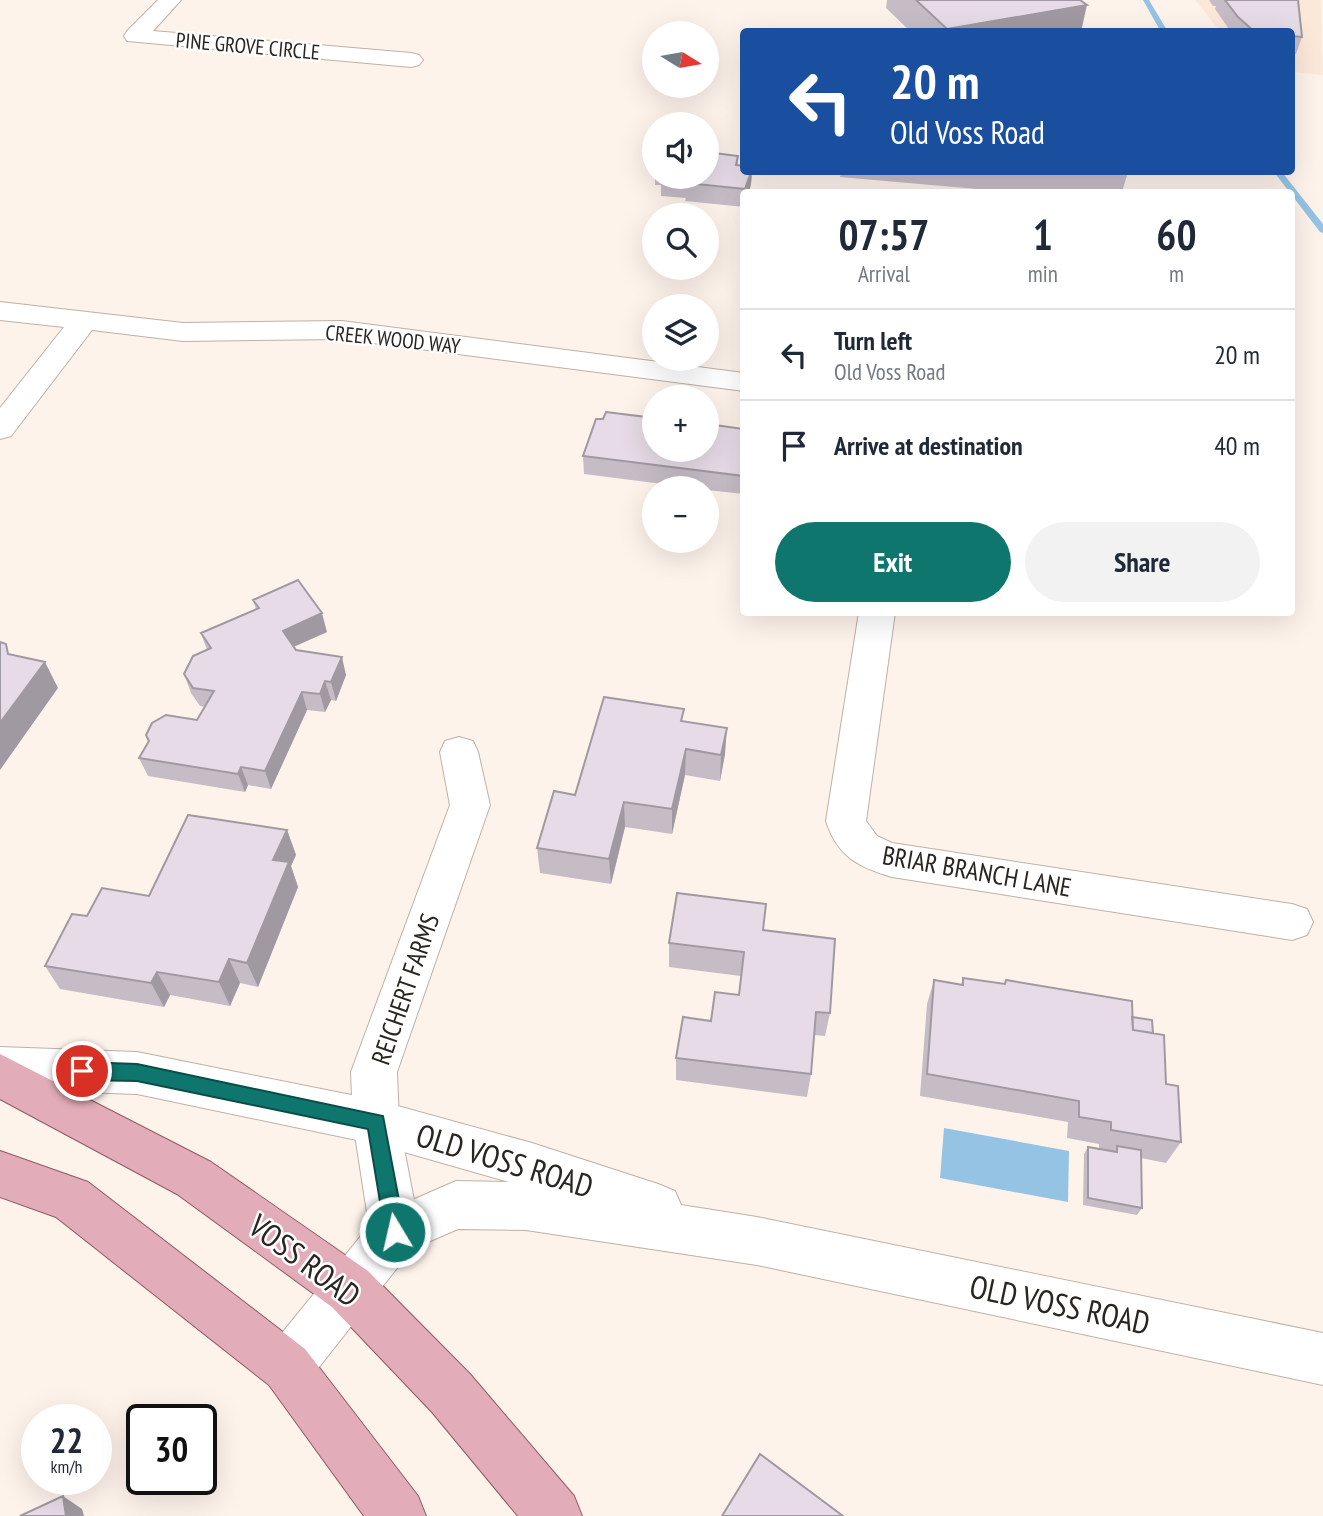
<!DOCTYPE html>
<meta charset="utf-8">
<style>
:root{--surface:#fff;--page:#f2f2f3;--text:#1f2937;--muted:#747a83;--line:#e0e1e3;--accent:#0f766e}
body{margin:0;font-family:"PT Sans Narrow",sans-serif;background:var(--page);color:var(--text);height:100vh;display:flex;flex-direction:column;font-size:26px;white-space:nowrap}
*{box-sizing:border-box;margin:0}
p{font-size:23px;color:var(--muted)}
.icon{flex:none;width:38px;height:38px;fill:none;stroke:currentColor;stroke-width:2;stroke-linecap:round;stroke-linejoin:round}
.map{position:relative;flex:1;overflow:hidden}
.side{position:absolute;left:740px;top:189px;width:555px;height:427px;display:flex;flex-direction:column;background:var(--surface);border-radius:7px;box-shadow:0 7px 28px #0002}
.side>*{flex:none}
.hud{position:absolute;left:740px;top:28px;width:555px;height:147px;border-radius:7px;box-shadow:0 7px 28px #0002;background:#1a4fa0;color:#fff;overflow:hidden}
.needle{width:46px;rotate:101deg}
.tools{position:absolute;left:642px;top:21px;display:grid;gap:14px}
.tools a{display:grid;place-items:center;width:77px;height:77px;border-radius:50%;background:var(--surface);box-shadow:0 7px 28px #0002;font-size:35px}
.speed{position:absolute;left:21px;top:1404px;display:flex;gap:14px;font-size:35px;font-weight:700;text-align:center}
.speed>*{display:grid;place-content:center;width:91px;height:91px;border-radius:50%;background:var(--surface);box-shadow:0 7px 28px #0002;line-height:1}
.speed small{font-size:18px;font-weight:400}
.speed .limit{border:4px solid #111;border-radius:10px;background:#fff;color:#111}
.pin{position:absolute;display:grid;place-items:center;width:60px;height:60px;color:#fff;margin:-30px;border:4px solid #fff;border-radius:50%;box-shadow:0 2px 7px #0007}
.me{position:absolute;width:77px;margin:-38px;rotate:351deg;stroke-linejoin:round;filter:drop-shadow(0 0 5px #0008)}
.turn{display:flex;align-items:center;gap:24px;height:147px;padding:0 35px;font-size:32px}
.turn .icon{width:91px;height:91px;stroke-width:2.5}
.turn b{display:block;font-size:49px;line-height:60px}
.eta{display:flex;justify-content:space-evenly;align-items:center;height:119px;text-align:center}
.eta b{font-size:42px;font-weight:800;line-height:49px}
.button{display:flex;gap:14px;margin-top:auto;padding:14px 35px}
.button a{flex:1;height:80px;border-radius:42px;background:var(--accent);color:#fff;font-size:28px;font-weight:800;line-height:80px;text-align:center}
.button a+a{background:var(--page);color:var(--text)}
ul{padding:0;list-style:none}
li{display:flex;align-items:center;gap:21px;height:91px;padding:0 35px;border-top:2px solid var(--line)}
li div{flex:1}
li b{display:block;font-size:26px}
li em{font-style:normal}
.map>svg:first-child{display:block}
.built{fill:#fce8d9}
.water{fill:#95c3e3}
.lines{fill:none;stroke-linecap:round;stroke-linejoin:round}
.stream{fill:#95c3e3;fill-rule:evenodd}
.minor-casing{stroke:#bdb1a7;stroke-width:2}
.tertiary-casing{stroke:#bdb1a7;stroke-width:2}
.primary-casing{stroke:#945865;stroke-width:2}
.minor{fill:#fff;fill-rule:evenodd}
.tertiary{fill:#fff;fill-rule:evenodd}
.primary{fill:#e2acb8;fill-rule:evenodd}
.wall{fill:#c6bcc6}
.shaded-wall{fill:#a199a1}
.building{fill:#e6dbe6;stroke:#a199a1;stroke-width:2}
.route{fill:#0f766e;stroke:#0a4d48;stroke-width:2}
.labels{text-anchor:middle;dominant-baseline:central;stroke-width:5;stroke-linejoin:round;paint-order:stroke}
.far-street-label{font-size:21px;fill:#292521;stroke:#fff}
.street-label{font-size:26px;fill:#292521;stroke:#fff}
.near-street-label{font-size:32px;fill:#292521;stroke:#fff}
</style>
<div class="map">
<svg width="1323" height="1516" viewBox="0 0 1323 1516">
<rect width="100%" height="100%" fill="#fef3eb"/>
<path class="built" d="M1195 0H1321L1323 75 1292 72V32L1220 31Z"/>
<path class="water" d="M944 1128 1069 1151 1068 1202 940 1178Z"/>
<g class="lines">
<path class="stream" d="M1143 0H1149L1168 32H1161Z
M1274 172H1282L1323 224V233L1320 232Z"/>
<defs>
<path id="minor" d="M158 0H181L153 31 411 53 419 55 423 60 419 65 411 67 127 41 124 36 127 31Z
M0 302 183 323 342 321 744 373V391L342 339 183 341 92 330 11 436 0 439V408L64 327 0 320Z
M859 612H895L866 821 877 836 892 843 1292 904 1307 909 1313 922 1307 935 1292 940 892 877C858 867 837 856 826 821Z
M459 737 473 741 478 752 490 805 397 1072 399 1122 420 1232 412 1249 395 1256 378 1249 370 1232 353 1122 351 1072 450 805 440 752 445 741Z"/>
<path id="tertiary" d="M0 1047 137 1052 376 1100 532 1143 658 1184 675 1191 681 1205 757 1217 1323 1333V1385L757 1265 526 1230 458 1229 412 1249 305 1385 287 1393 269 1385 261 1367 269 1349 378 1215 456 1181 509 1182 376 1144 137 1094 0 1089Z"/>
<path id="primary" d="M0 1054 211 1162 368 1271 470 1374 574 1496 582 1516H518L432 1412 332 1307 177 1194 0 1099Z
M0 1151 88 1182 305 1349 418 1496 426 1516H364L269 1385 56 1217 0 1197Z"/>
</defs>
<use href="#minor" class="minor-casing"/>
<use href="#tertiary" class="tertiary-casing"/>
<use href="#primary" class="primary-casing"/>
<use href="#minor" class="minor"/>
<use href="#tertiary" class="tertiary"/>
<use href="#primary" class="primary"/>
</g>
<path class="wall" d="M887 0H1080L1081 32H911L886 8Z
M1209 0H1298L1302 37 1296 54H1292V32H1231L1215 9 1216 6H1213Z
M738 156V165L744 172H752L751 184 749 192H744V207L685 201 686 198 661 196V185H655V177H707Z
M841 172H1128L1122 192H1011L840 177Z
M744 429V494L707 490V488H694L584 474 583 456Z
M253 600 327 632 294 647 296 650 346 675 336 701 331 700 325 712 307 710 271 789 248 785 245 792 148 776 139 758 197 720 205 707 200 706 191 693 184 674 207 650 201 633 256 609Z
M684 721 725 754 720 781 685 775 672 834 625 827 611 884 540 873 537 848 575 795Z
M287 830 296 855 291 866 298 887 258 987 240 983 230 1006 170 995 164 1007 60 989 45 966 87 916 149 896Z
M763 930 830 1013 825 1036 814 1035 811 1074 807 1097 676 1080V1058L711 1021 739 995 741 976 669 967V943Z
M963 978 1004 984 1006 980 1132 1017 1153 1033 1181 1142 1166 1163 1141 1158 1142 1208 1137 1215 1083 1205 1084 1154 1088 1147 1099 1149V1144L1067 1138 1068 1122 920 1096 927 1004 934 980 961 985Z"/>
<path class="shaded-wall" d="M1087 5 1081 32H947V29Z
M751 172H752L751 184 749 192H745Z
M322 613 327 632 288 649 283 631Z
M342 657 346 675 336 701 331 682Z
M45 662 58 688 0 770V723Z
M325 681 331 700 325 712 320 694Z
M302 692 307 710 271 789 265 771Z
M727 728 725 754 720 781 721 755Z
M686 749 685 775 672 834V809Z
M241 767 248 785 245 792 238 774Z
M624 802 625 827 611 884 609 859Z
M287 830 296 855 291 866 298 887 258 987 247 963 273 860Z
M229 959 240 983 230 1006 219 982Z
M157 972 170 995 164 1007 151 983Z
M63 1496 82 1509 84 1516H66Z"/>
<path class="building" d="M916 0H1080L1087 5 947 29Z
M1225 0H1298L1302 37 1292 36V32H1255L1238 17Z
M707 152 738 156 736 165 744 166V172H751L745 189 686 183 687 180 661 178 662 177H707Z
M606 412 654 418V450H707V424L744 429V476L583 456 596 419H603Z
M298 580 322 613 283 631 296 650 342 657 331 682 325 681 320 694 302 692 265 771 241 767 238 774 139 758 149 741 146 735 152 723 166 715 197 720 214 691 193 688 184 674 193 656 211 648 201 633 259 608 253 600Z
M0 642 6 644 8 654 45 662 0 723Z
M604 697 684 709 681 721 727 728 721 755 686 749 672 809 624 802 609 859 537 848 554 791 575 795Z
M188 815 287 830 273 860 289 862 247 963 229 959 219 982 157 972 151 983 45 966 72 914 87 916 102 888 149 896Z
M677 893 766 904 763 930 835 939 830 1013 816 1012 811 1074 676 1058 683 1017 711 1021 715 992 739 995 744 952 669 943Z
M963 978 1005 984 1006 980 1132 1001 1133 1030 1164 1035 1166 1084 1178 1086 1181 1142 1111 1130V1122L1079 1117V1101L927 1074 934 980 963 985Z
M1132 1017 1152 1020 1153 1033 1133 1030Z
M1117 1146 1141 1150 1142 1208 1088 1198V1147L1117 1152Z
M760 1454 843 1516H722Z
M63 1496 66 1516H20Z"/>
<path class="route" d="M82 1062 137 1064 383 1116 405 1232 402 1239 395 1242 388 1239 385 1232 368 1129 137 1081 82 1080 75 1077 73 1071 75 1065Z"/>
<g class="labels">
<g class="far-street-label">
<text transform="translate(248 46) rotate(5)">PINE GROVE CIRCLE</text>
<text transform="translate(393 339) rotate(6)">CREEK WOOD WAY</text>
</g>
<g class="street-label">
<text transform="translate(977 871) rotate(10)">BRIAR BRANCH LANE</text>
<text transform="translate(405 989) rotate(-71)">REICHERT FARMS</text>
</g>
<g class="near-street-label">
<text transform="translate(505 1160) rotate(17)">OLD VOSS ROAD</text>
<text transform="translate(305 1260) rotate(37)">VOSS ROAD</text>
<text transform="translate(1060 1304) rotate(12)">OLD VOSS ROAD</text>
</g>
</g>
</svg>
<div class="tools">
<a><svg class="needle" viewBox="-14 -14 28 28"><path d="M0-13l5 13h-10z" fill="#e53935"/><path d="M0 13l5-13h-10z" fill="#747a83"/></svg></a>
<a><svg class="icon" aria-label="sound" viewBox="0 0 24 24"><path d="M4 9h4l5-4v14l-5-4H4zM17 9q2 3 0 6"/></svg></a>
<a><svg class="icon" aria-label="search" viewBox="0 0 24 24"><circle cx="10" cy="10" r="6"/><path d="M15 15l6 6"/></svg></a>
<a><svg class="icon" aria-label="layers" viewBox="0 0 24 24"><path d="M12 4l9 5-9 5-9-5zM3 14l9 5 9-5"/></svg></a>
<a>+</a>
<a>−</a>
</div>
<div class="speed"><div>22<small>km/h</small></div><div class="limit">30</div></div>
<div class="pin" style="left:82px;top:1071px;background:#d93025"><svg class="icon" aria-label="arrive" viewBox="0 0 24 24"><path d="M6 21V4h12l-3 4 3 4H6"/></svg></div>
<svg class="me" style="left:395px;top:1232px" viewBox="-20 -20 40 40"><circle r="17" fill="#0f766e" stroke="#fff" stroke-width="3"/><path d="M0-11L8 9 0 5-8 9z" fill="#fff"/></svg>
<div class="hud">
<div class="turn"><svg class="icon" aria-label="left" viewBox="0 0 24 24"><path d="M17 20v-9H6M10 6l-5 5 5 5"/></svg><div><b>20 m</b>Old Voss Road</div></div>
</div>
<section class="side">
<div class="eta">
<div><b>07:57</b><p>Arrival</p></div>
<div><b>1</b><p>min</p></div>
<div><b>60</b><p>m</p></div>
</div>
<ul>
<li><svg class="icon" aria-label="left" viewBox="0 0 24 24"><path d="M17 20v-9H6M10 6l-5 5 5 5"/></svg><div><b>Turn left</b><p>Old Voss Road</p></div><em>20 m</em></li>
<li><svg class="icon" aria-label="arrive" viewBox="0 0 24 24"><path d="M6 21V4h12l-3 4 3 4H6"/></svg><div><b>Arrive at destination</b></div><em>40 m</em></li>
</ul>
<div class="button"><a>Exit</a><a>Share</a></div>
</section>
</div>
